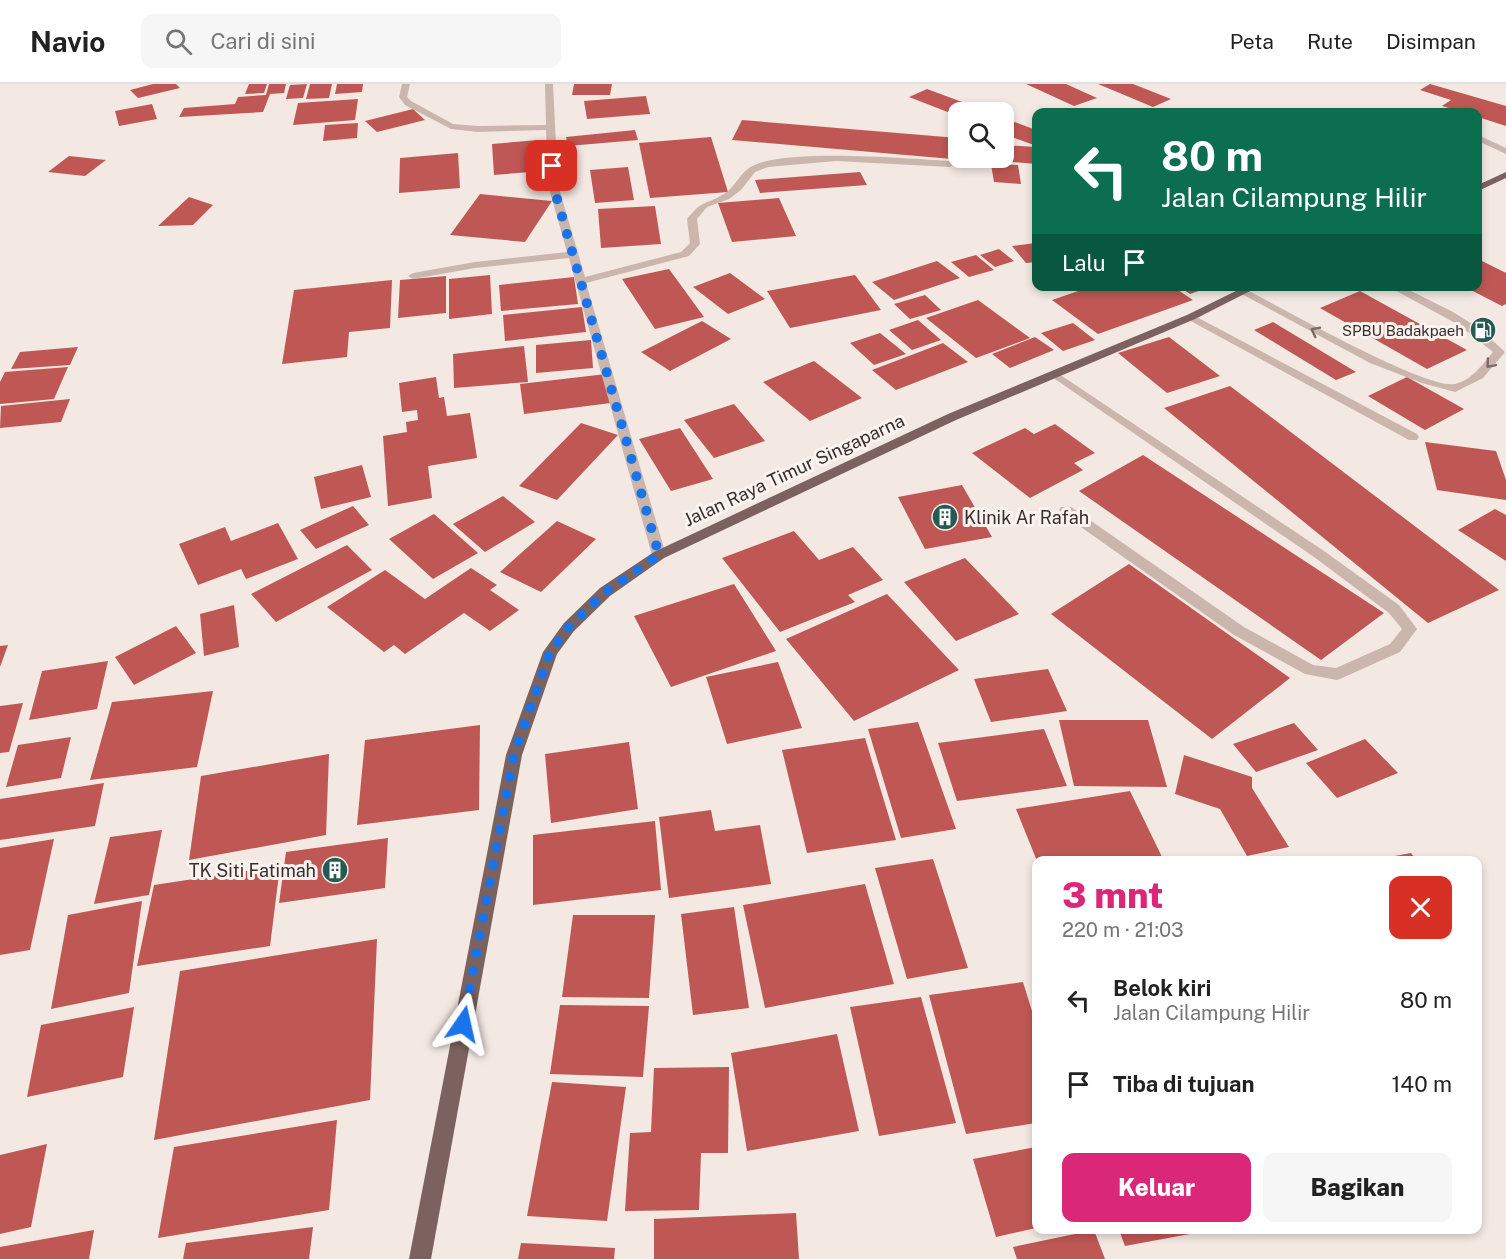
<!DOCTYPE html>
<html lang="id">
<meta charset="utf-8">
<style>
:root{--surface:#fff;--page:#f6f6f6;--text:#222;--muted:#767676;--line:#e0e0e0;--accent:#db2777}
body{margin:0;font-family:"Public Sans",sans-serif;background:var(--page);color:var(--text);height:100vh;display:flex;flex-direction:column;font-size:22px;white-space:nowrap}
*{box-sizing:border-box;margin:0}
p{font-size:20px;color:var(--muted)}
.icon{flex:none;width:33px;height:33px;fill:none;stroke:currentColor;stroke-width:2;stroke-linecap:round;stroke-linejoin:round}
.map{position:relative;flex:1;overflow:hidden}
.side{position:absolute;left:1032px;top:772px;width:450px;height:378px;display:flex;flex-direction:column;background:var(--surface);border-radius:12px;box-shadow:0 3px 9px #0003}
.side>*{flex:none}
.hud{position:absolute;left:1032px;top:24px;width:450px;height:183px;border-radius:12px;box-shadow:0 3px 9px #0003;background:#0b6e4f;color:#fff;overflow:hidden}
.tools{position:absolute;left:948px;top:18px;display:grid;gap:12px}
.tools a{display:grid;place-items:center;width:66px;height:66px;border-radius:12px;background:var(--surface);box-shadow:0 3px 9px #0003;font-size:30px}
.pin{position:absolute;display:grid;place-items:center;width:51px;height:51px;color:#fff;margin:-26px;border-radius:12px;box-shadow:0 3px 9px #0006}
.me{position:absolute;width:66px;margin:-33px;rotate:11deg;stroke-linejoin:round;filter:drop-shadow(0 0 4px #0008)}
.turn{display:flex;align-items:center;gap:21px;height:126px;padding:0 30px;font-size:27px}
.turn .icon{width:78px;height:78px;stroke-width:2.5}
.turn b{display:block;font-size:42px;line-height:51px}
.then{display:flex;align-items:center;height:57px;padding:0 30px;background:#0003;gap:12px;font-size:22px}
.round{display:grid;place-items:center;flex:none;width:63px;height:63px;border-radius:12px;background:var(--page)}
.overview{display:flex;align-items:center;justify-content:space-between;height:102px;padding:0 30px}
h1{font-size:36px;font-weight:800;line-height:45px;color:var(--accent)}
.primary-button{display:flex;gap:12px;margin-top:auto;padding:12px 30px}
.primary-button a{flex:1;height:69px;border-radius:12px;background:var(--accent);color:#fff;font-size:24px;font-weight:800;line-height:69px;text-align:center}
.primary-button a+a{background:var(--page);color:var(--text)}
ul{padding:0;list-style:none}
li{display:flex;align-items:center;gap:18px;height:84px;padding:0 30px}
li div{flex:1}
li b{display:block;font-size:22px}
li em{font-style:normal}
header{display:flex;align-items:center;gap:36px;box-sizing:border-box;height:84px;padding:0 30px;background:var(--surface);border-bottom:2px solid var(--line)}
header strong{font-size:28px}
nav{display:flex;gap:33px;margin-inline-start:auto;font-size:21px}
.search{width:420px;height:54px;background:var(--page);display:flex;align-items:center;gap:15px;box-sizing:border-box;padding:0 21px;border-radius:12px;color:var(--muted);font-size:22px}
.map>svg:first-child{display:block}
.building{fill:#bf5854}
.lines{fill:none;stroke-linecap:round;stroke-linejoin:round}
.minor{fill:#cbb6ae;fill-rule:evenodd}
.major{fill:#7b625e;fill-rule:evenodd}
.oneway{stroke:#7b6b66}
.route{stroke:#1a73e8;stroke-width:10;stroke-dasharray:0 18}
.labels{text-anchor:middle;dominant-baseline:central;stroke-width:6;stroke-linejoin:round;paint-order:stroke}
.far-poi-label{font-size:15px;fill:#3a2e2c;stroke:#faf3ef;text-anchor:end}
.street-label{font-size:18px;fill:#3a2e2c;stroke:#faf3ef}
.poi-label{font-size:18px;fill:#3a2e2c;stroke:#faf3ef;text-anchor:start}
</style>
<header>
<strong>Navio</strong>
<div class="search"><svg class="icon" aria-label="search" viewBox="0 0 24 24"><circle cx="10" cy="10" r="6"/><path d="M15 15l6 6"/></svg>Cari di sini</div>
<nav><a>Peta</a><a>Rute</a><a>Disimpan</a></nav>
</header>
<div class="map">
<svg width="1506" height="1175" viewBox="0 0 1506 1175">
<rect width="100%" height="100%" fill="#f3e8e2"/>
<path class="building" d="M153 0H176L180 4 138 14 130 6Z
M249 0H267L264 9 245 10Z
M269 0H286L284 9 270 10 263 28 179 33 184 24 235 20 238 13 266 11Z
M307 0 303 14 286 15 290 1Z
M310 0H332L329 14 306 15Z
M337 0H363L362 8 335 10Z
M574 0H612L610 11H572Z
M1026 0H1066L1097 14 1074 22Z
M1098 0H1133L1171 15 1153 23Z
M1430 0 1506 22V42L1478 33V28H1463L1442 22 1451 16 1420 6Z
M927 5 989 28H958V32L909 13Z
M646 12 650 30 587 35 584 17Z
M358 15 355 36 293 41 298 19Z
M152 20 157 35 119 42 115 27Z
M413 25 425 36 377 48 365 37Z
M1004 34 1036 46V60L1034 61 1004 50Z
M742 36 958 54V74H999L998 79 732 56Z
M358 39 357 54 323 57 325 41Z
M635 46 638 56 568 62 566 53Z
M711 53 728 108 650 114 639 59Z
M538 56 543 87 494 91 492 60Z
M1004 61 1036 63V80L1001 77Z
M458 69 460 104 399 109 400 74Z
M69 72 106 76 85 92 48 88Z
M991 80 1018 81 1021 100 994 98Z
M628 83 634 116 595 119 590 86Z
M860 88 867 101 760 109 755 96Z
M480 110 552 117 525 158 450 151Z
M189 113 213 121 193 141 158 142Z
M779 114 796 152 732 158 718 119Z
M655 122 661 160 601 164 598 125Z
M1036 159V178L1026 179 1012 162Z
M999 165 1014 177 995 183 980 171Z
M976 171 994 186 969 193 951 178Z
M1478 175 1506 189V220L1502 222 1463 202H1478Z
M937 177 960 194 894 216 872 198Z
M669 185 704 233 655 245 622 195Z
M730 189 765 215 728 230 693 203Z
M490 191 492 230 449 235V195Z
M855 191 881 226 790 244 767 207Z
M446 192V229L398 234 400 196Z
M574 193 578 220 501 227 499 201Z
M392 196 390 244 349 248 347 273 282 280 294 206Z
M1093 202H1172L1193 216 1098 250 1052 216Z
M1178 202H1210V203L1190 210Z
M1360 207 1467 266 1427 285 1320 224Z
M925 211 941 226 910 235 894 220Z
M978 216 1030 254 976 274 926 234Z
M582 223 586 248 505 257 503 231Z
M918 236 941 256 912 266 889 246Z
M702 237 731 255 670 287 641 268Z
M1273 238 1356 288 1336 296 1254 246Z
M1073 239 1095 256 1063 267 1041 249Z
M880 249 906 270 874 281 850 259Z
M1035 253 1054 266 1010 284 992 270Z
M1169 253 1220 292 1167 309 1118 269Z
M591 256 593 284 536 289V261Z
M943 259 968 278 896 306 872 286Z
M524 262 528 298 454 304 453 270Z
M78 263 70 281 11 285 20 268Z
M814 277 862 314 810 337 763 298Z
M68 283 54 315 0 320V298L5 288Z
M606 290 611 319 524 330 520 300Z
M436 293 439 314 444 313 447 332 470 329 477 374 428 382 432 414 388 422 383 352 407 348 406 338 418 336 417 326 402 328 399 299Z
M1407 293 1464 325 1425 346 1368 312Z
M1230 302 1499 506 1428 539 1164 324Z
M70 315 61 338 0 344 1 322Z
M734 320 765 357 714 374 684 336Z
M581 339 618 351 557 416 519 402Z
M1055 340 1095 369 1074 379 1083 386 1030 414 972 369 1025 344 1034 350Z
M680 344 713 395 671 407 639 355Z
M1425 358 1496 367 1506 396V416L1437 406Z
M1143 371 1384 529 1321 576 1079 407Z
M362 381 371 413 321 425 314 393Z
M962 401 992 453 925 465 898 413Z
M503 412 535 438 485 468 453 440Z
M353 422 369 441 316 465 300 446Z
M1495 425 1506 431V477L1458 446Z
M434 430 478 469 433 495 389 455Z
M557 437 596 455 541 508 500 488Z
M278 439 298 475 246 495 241 485 198 501 179 460 225 443 231 457Z
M794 447 819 476 853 463 883 496 848 511 855 518 780 548 722 474Z
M347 461 372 486 276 538 251 510Z
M965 474 1019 530 956 557 904 498Z
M1129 480 1290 594 1212 655 1051 530Z
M471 484 497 501 490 506 519 526 490 547 464 529 405 570 394 561 384 568 327 523 385 486 425 515Z
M734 500 776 567 671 603 634 532Z
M887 510 959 586 854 637 786 555Z
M234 521 239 563 204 572 200 530Z
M176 542 196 569 134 601 115 573Z
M8 561 0 583V562Z
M108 577 97 625 29 636 42 587Z
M778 578 802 644 727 660 706 593Z
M1048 585 1067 627 991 638 974 595Z
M213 607 197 683 90 696 112 618Z
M23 619 9 668 0 669V622Z
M1059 636H1148L1167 703 1074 702Z
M918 638 956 745 901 754 868 645Z
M1294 639 1318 666 1256 688 1233 660Z
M480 641 479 726 357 741 365 656Z
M1044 645 1067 702 957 717 938 659Z
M71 653 61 694 6 703 18 661Z
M865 654 896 756 807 769 782 666Z
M1365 655 1398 689 1337 714 1306 679Z
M629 658 638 725 551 739 545 670Z
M329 670 326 751 189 776 201 692Z
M1184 671 1252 693V704L1289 763 1247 772 1220 725 1175 710Z
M104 699 95 742 0 756V715Z
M1130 707 1164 777H1037L1016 725Z
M711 726 715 747 760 741 771 800 669 814 659 733Z
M655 737 661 806 533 821V751Z
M162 746 149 811 94 820 110 753Z
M388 754 385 804 279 819 286 768Z
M54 755 30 866 0 871V764Z
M1411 769 1417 777H1373V776Z
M933 775 968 884 907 895 875 784Z
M280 782 270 862 137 882 154 801Z
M865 800 894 900 765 924 743 821Z
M142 817 129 909 51 925 68 831Z
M734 823 749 924 693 931 681 830Z
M573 831H655L649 914 562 913Z
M377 855 370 1016 154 1056 180 887Z
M1023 898 1036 940V1039L966 1050 929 911Z
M921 913 956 1039 879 1052 850 923Z
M560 921 649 922 643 993 550 990Z
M134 923 123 993 27 1013 41 941Z
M837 950 859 1047 747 1067 731 969Z
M729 983 728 1069H701L699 1126 625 1127 630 1049 651 1048 654 984Z
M552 998 626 1003 607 1137 527 1132Z
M337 1036 329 1126 158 1154 174 1063Z
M47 1060 31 1143 0 1150V1071Z
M1036 1063V1144L996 1153 973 1075Z
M796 1129 799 1175H654V1135Z
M313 1143 309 1175H183L186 1159Z
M94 1146 89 1175H0V1163Z
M1094 1146 1105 1175H1017L1013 1163Z
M1119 1146H1206V1147L1125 1162Z
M521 1159 615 1164 614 1175H518Z"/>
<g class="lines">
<path class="minor" d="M402 0H410L407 13 411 17 453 40 478 42 546 41 545 0H553L558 101 585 193 681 168 690 159 687 135C703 115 706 121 724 110 735 103 739 91 749 84 778 63 911 75 950 77L955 80 950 83 836 77 768 83 755 88 741 106 729 115 707 123 697 135 700 160 689 172 586 199 666 471 659 476 652 471 569 174 475 184 413 195 408 192 413 189 475 178 567 168 548 101 546 46 478 48 451 45 405 21 399 13Z
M1478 51 1506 64V70L1478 57Z
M1387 202H1401L1453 228 1480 245 1505 268 1483 294 1455 308 1422 299 1370 279 1238 208 1247 206C1280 223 1426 306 1455 300 1472 296 1482 281 1493 268L1459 241Z
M1191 230 1417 350 1419 353 1417 356H1409L1187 235V231Z
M1056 288 1324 467 1399 521 1417 545 1400 568 1342 594 1337 596 1305 590 1234 551 1061 429 1059 426 1061 423H1071L1244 543 1313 581 1336 584 1390 560 1402 545 1389 529 1314 473 1052 293 1050 291Z"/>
<path class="major" d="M1506 88V94L1478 107V101Z
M1246 202H1260L1195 235 956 336 664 474 610 512 574 547 557 570 522 671 431 1175H409L506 671 543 568 564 539 600 504 654 468 948 330 1187 231Z"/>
</g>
<defs><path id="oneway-chevron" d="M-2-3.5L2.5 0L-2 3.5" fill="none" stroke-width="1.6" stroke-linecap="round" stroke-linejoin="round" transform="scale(1.5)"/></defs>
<g class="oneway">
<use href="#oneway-chevron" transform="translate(1315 247) rotate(-153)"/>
<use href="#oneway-chevron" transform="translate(1490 280) rotate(130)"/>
</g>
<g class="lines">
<path class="route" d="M463 940 514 670 550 568 569 543 605 508 659 471 553 101 552 82"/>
</g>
<defs>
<symbol id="fuel-disc" viewBox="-11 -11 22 22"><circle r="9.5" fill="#235a52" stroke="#faf3ef"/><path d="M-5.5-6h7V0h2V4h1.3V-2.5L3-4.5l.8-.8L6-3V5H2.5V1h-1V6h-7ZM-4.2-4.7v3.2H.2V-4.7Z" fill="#fff"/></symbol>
<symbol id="building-disc" viewBox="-11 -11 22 22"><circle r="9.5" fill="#235a52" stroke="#faf3ef"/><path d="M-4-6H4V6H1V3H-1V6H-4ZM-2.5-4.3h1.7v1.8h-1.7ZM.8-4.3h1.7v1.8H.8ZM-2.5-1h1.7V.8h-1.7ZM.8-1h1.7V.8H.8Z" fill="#fff"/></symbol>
</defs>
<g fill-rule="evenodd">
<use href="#fuel-disc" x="1468" y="231" width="30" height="30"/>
<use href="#building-disc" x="930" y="418" width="30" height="30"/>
<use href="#building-disc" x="320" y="771" width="30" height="30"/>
</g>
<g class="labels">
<g class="far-poi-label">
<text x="1464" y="246">SPBU Badakpaeh</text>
</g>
<g class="street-label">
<text transform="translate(794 386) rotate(-25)">Jalan Raya Timur Singaparna</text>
</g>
<g class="poi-label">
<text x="964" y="433">Klinik Ar Rafah</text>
<text x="316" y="786" text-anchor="end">TK Siti Fatimah</text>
</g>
</g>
</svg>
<div class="tools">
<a><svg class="icon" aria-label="search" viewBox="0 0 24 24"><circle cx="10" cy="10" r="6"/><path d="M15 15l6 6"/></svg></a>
</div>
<div class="pin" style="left:552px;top:82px;background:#d93025"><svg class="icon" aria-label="arrive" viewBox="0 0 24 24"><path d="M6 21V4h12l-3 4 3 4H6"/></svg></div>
<svg class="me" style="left:463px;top:940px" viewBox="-20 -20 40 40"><path d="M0-17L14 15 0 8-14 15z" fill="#1a73e8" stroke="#fff" stroke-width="4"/></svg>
<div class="hud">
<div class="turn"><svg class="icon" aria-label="left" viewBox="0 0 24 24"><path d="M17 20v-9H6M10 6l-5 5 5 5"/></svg><div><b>80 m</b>Jalan Cilampung Hilir</div></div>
<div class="then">Lalu<svg class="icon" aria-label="arrive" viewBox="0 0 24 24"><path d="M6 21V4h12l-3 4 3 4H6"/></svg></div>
</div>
<section class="side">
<div class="overview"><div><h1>3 mnt</h1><p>220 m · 21:03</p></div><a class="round" style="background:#d93025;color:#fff"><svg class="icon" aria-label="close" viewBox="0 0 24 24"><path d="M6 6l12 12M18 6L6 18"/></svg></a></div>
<ul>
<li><svg class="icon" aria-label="left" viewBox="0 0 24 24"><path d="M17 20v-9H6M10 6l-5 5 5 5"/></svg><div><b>Belok kiri</b><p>Jalan Cilampung Hilir</p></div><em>80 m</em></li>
<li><svg class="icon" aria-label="arrive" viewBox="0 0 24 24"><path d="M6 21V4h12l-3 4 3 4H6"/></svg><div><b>Tiba di tujuan</b></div><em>140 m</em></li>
</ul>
<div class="primary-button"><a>Keluar</a><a>Bagikan</a></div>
</section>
</div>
